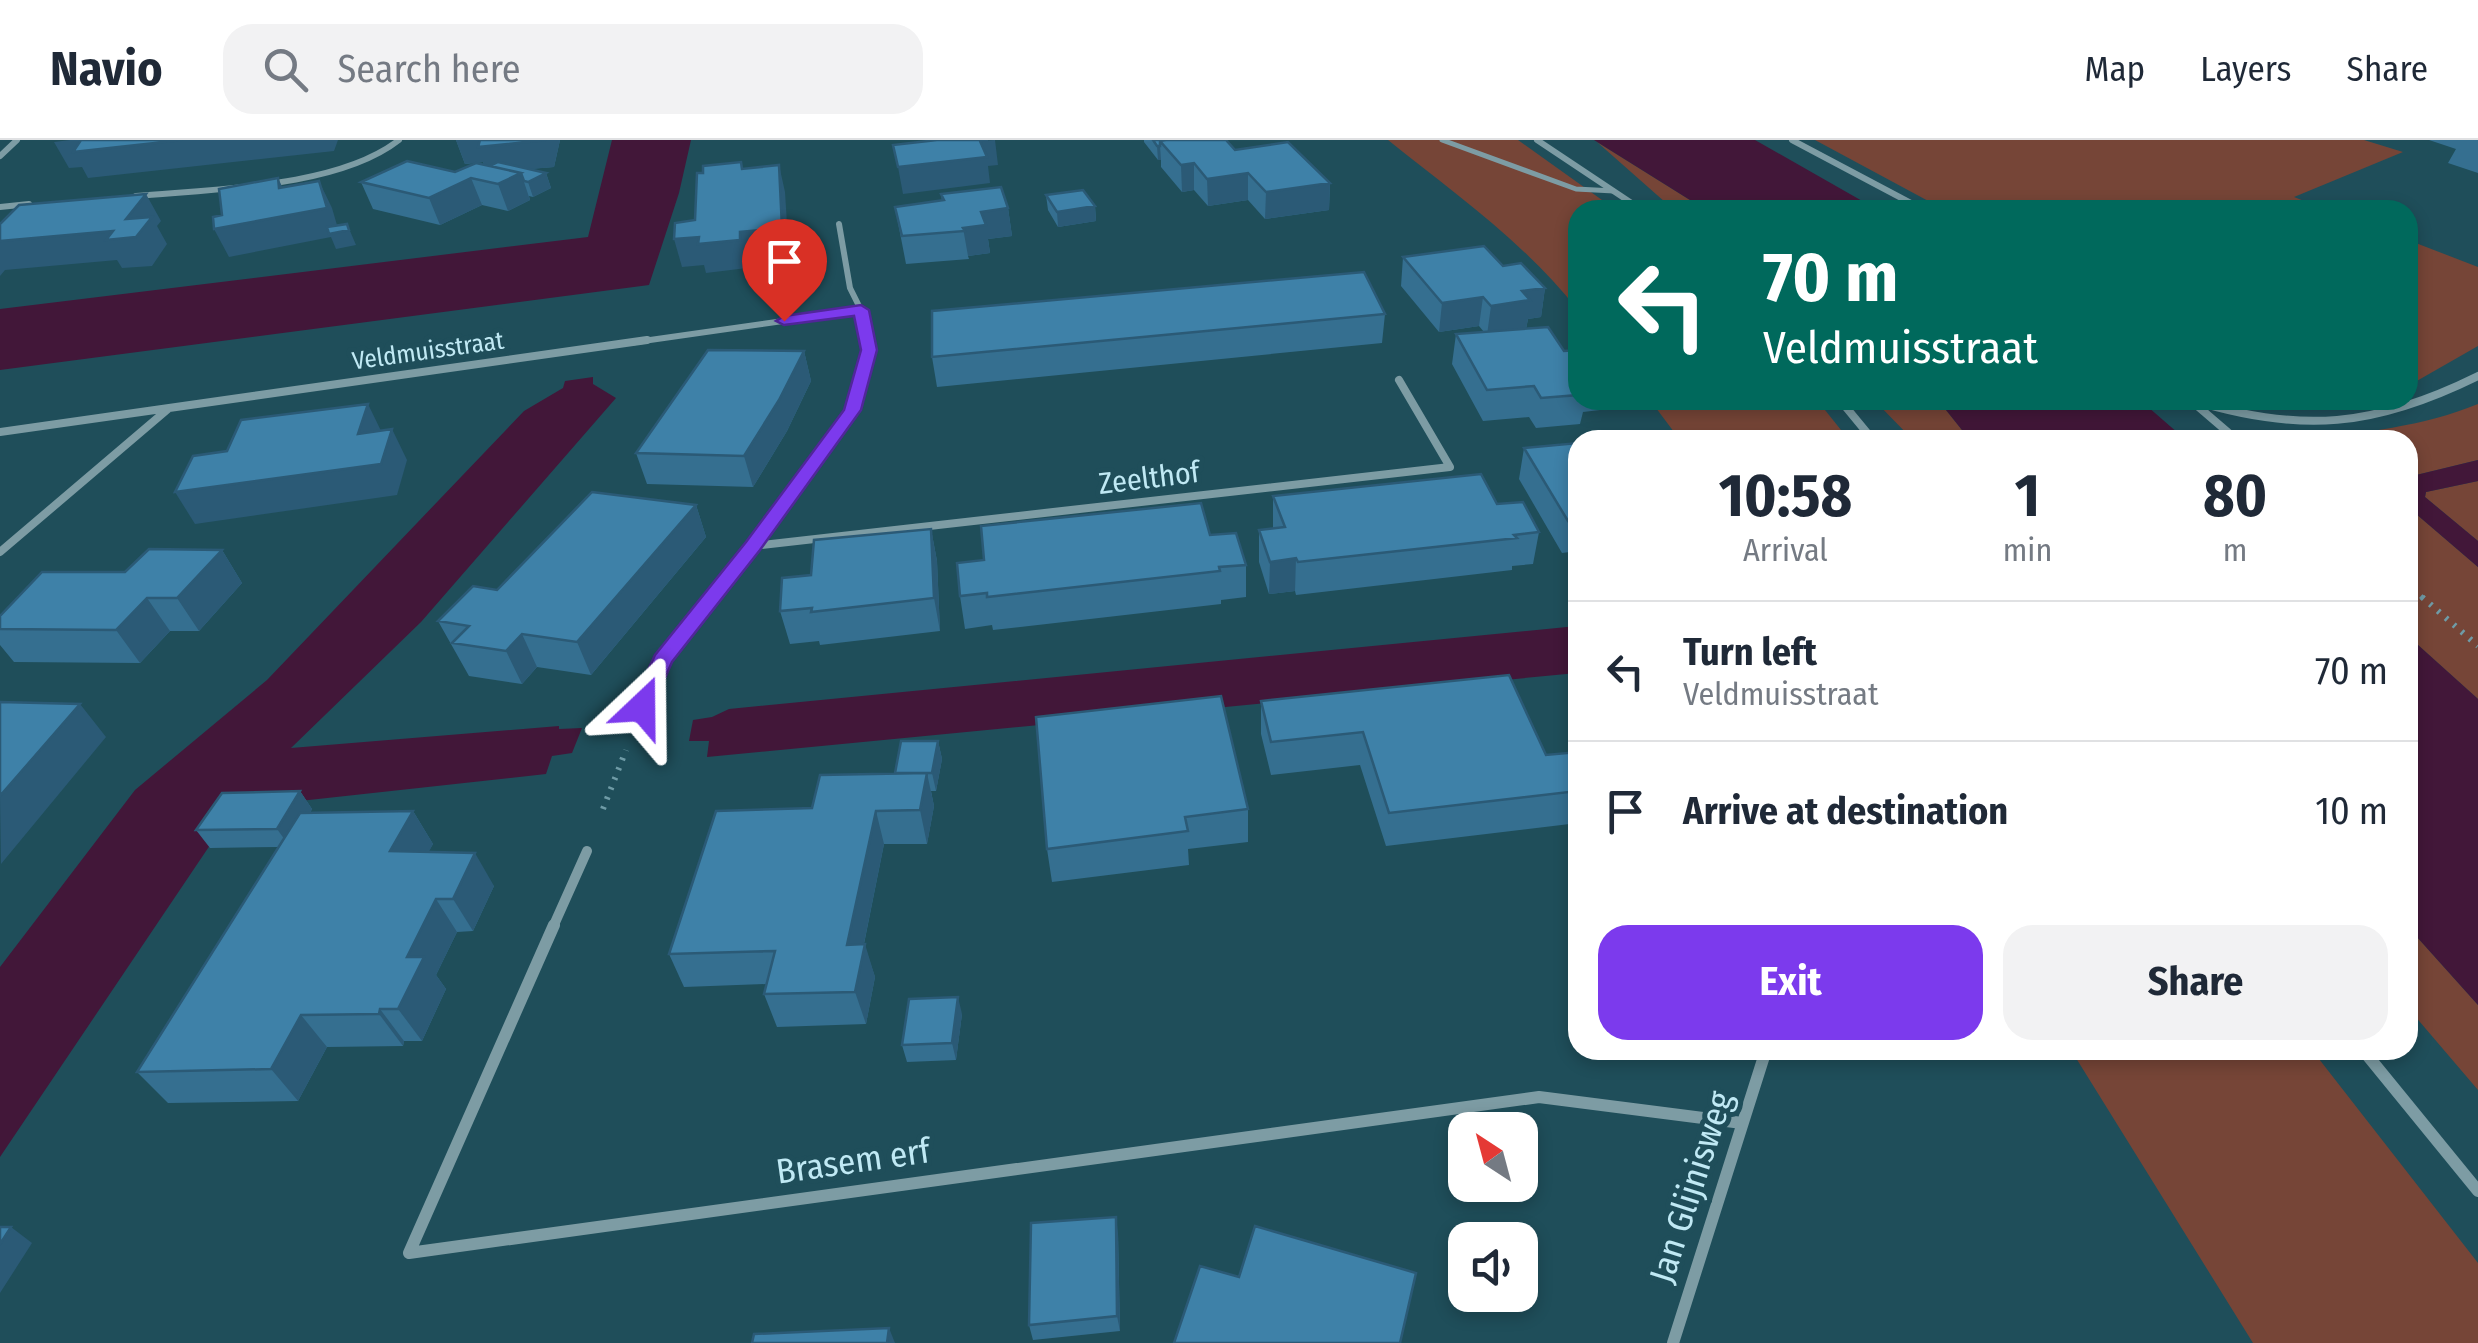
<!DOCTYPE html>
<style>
:root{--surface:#fff;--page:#f2f2f3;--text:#1f2937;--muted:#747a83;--line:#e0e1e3;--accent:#7c3aed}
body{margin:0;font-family:"Fira Sans Condensed",sans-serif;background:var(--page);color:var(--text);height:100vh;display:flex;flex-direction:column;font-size:38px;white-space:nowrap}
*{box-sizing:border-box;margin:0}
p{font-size:32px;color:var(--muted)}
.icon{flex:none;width:55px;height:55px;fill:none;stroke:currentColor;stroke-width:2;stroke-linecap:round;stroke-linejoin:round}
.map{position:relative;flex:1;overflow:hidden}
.drawer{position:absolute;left:1568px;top:290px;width:850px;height:630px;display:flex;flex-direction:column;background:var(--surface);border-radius:30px;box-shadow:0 5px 15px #0003}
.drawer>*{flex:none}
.banner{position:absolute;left:1568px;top:60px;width:850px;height:210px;border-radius:30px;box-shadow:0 5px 15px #0003;background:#00695c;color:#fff;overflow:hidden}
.needle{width:65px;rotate:324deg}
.controls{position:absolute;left:1448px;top:972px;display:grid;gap:20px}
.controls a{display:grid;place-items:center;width:90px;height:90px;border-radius:20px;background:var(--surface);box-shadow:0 5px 15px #0003;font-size:50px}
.pin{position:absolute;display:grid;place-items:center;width:85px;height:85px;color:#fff;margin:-102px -42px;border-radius:50% 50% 50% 0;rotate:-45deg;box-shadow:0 0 10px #0007}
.pin .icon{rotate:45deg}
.me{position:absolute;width:110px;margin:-55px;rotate:23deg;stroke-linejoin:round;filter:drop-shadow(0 0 8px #0008)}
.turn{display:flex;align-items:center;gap:35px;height:210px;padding:0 30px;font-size:45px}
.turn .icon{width:130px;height:130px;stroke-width:2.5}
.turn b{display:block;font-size:70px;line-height:85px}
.eta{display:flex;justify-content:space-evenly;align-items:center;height:170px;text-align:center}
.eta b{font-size:60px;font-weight:700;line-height:70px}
.cta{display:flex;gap:20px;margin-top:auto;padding:20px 30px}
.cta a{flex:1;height:115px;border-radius:30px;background:var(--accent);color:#fff;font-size:40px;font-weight:700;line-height:115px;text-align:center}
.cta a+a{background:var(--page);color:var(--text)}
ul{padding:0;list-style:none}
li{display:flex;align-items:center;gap:30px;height:140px;padding:0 30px;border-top:2px solid var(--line)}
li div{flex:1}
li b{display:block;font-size:38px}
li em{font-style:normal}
header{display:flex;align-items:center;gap:60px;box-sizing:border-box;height:140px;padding:0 50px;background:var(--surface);border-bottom:2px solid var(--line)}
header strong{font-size:48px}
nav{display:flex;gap:55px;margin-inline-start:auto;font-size:35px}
.search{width:700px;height:90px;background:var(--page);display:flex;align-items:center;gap:25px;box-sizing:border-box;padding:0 35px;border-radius:30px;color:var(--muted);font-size:38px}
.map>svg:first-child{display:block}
.green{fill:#764537}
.water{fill:#421739}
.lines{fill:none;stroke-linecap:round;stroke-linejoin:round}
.path-far1{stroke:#6f9ba6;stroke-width:5;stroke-dasharray:2.5 6;stroke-linecap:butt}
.path{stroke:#6f9ba6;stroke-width:6;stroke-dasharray:2.5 8;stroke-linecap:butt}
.lane{stroke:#7d9ca4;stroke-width:5}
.street-far3{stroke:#7d9ca4;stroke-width:6}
.street-far2{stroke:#7d9ca4;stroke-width:8}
.street-far1{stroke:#7d9ca4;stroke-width:10}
.street{stroke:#7d9ca4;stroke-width:12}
.wall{fill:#356f90}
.shaded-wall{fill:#2b5a76}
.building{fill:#3e81a8;stroke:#2b5a76;stroke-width:2.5}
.route{fill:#7c3aed;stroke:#51269a;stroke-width:2.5}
.labels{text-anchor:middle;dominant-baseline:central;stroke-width:10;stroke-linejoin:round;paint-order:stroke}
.far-street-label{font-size:25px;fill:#c0e9f4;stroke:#1f4e5a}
.street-label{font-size:30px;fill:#c0e9f4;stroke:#1f4e5a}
.near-street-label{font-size:35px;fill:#c0e9f4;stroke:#1f4e5a}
</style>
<header>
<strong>Navio</strong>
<div class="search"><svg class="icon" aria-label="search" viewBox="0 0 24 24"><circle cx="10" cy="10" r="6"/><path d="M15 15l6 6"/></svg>Search here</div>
<nav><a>Map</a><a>Layers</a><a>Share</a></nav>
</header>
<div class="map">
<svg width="2478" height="1203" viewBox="0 0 2478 1203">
<rect width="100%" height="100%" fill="#1f4e5a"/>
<path class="green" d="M1388 0H1518L1616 70H1578L1577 169C1524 102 1454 53 1388 0Z
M1815 0H2364L2403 12 2294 57 2327 70H1945Z
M1597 2 1706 70H1674Z
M2408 100 2478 127V206L2408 246Z
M1650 260H1817L1849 300H1680Z
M1874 260H1938L1970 300H1913Z
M2478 264V320L2408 337V300H2304C2364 292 2422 287 2478 264Z
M2478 341V401L2425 357 2426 352Z
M2408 367 2478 427V559L2408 496Z
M2408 787 2478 865V950L2408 868Z
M2071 910H2312L2478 1123V1203H2253Z"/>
<path class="water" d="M612 0H691L679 53 649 145 0 230V169L588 97Z
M1594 0H1755L1878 70H1706Z
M593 237V244L616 258 421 482 291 608 559 586V589L582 588 572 613 552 616 546 634 235 668 0 1017V827L135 650 267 540 524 271 563 248 565 241Z
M1938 260H2140L2186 300H1970Z
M2478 320V341L2426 352 2425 357 2478 401V427L2408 367V337Z
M1577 486V533L707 617 709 601H689L693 580 712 577 729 569Z
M2408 496 2478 559V865L2408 787Z"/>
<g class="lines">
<path class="path-far1" d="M2408 445 2425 460"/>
<path class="path" d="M2422 457 2478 506
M603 669 626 610"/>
<path class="lane" d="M1442 0 1576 49 1614 51"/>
<path class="street-far3" d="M1537 0 1642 70
M1792 0 1924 70
M0 16 17 0
M136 56C212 49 338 48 399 0
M0 67 29 64
M839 84 850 148 861 170 868 203
M629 203 861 170"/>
<path class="street-far2" d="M1840 260 1873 300
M2191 260C2301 294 2375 287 2478 236
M2195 264 2237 300
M0 292 647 200
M753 406 1450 327 1399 240
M0 412 168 269
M710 460 853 270 869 210 867 200"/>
<path class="street-far1" d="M642 567 662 520 712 457
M553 787 587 711"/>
<path class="street" d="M554 785 409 1113 1539 957 1742 983
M2363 910 2478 1051
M1673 1203 1766 910"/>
</g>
<path class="wall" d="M456 0H560L554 27 528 29 546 33 551 48 533 57 529 56 530 60 508 71 482 65 440 85 373 69 361 42 455 32 484 25 483 22 465 24Z
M1144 0H1226L1235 10 1330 43 1329 70 1265 79 1248 60 1208 66 1194 50 1182 52 1161 27V20H1158L1144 2Z
M2429 0H2478V33L2448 23 2456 9Z
M941 54 1008 68 1012 96 988 99 990 113 968 116 969 119 906 124 895 67 942 61Z
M1046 55 1095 66 1096 81 1058 87 1048 70Z
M1403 117 1503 126 1545 148 1541 177 1528 179 1526 189 1564 211 1578 210V260H1602L1600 270 1583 272 1580 284 1536 288 1529 277 1483 281 1452 224 1456 194 1484 192 1479 186 1439 192 1401 146Z
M1385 174 1382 203 937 247 932 217Z
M804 211 811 241 787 291 753 347 647 344 636 313Z
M1578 303V411L1562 413 1519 339 1524 308Z
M1273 356 1497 364 1539 392 1533 424 1512 426V430L1296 455 1295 451 1269 454 1259 422V390L1273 388Z
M696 365 706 397 591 535 537 527 522 544 469 536 438 481 497 450Z
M931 389 937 421 940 491 820 505 819 501 790 504 780 471 811 435Z
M1210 395 1246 425V457L1221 460V464L993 490 992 485 965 489 960 456Z
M222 410 242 443 199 491H170L140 523 14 522 0 505V476L125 432Z
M1261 561 1546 615 1578 612V683L1386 706 1360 625 1271 635 1261 594Z
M1036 577 1248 669V702L1188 709 1189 725 1052 742 1047 709Z
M938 601 942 619 936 651H931L934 666 927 704H884L864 804 875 837 866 884 777 887 764 854 766 844 684 847 669 814 812 668 895 633Z
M300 651 312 669 310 673 413 671 433 704 428 712 494 746 473 791 457 792 436 835 446 849 422 901H404L403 906 327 907 298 961 168 963 137 932 279 707 210 708 196 690Z
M962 874 956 920 907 922 902 905Z
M1118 1093 1120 1191 1033 1200 1029 1185Z"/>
<path class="shaded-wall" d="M70 0H338L334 11 88 38 82 27 69 28 54 2Z
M456 0H560L554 27 487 33 483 22 465 24Z
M995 0 998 25 988 26 990 43 903 54 898 27 980 1Z
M1157 6H1160L1161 20H1158Z
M1194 23V50L1182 52 1181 25Z
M779 25 785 52 789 116 747 120V128L706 133 704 125 682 127 674 99 740 92Z
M521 33 530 60 508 71 498 44Z
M546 33 551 48 533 57 528 42Z
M1248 33V60L1208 66 1207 39Z
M278 38 291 65 319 41 332 68 339 92 347 84 356 105 336 109 331 97 229 117 214 89 279 48Z
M471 38 482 65 440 85 429 58Z
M1330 43 1329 70 1265 79 1266 52Z
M146 54 161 81 157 86 167 104 152 126 122 128 117 120 5 130 0 136V101L126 79Z
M1095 66 1096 81 1058 87 1057 72Z
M1008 68 1012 96 988 99 990 113 968 116 963 88 981 72Z
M1545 148 1541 177 1528 179 1526 189 1487 195 1491 166 1522 151Z
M1483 157 1479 186 1439 192 1442 163Z
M804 211 811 241 787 291 753 347 744 316Z
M368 264 383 295 392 289 407 320 397 355 195 384 175 352 358 294Z
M696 365 706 397 591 535 577 502Z
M931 389 937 421 940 491 934 458Z
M222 410 242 443 199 491 177 458Z
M1296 418 1295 451 1269 454 1270 422Z
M147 458 170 491 140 523 116 490Z
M522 494 537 527 522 544 506 511Z
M80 564 106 597 1 724 0 656Z
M938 601 942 619 936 651 932 633Z
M927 633 934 666 927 704 920 670Z
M300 651 312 669 290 707 277 689Z
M413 671 433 704 412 744 390 711Z
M876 671 884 704 857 838 847 805Z
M475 713 494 746 473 791 453 759Z
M436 759 457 792 436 835 446 849 422 901 398 869 407 817Z
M865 804 875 837 866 884 855 852Z
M958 857 962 874 956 920 952 903Z
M380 869 404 901 403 906 379 874Z
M301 875 327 907 298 961 271 929Z
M1116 1077 1118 1093 1120 1191 1117 1176Z
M11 1087 32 1103 0 1153V1104Z
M889 1188 895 1203H887Z"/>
<path class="building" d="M81 0H182L73 12Z
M480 0H546L478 7Z
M937 0H988L980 1 987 17 898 27 893 5Z
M1153 0H1166L1160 1V6H1157Z
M1166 0H1226L1235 10 1288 2 1330 43 1266 52 1248 33 1207 39 1194 23 1181 25 1160 1Z
M407 21 455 32 476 23 521 33 498 44 471 38 429 58 361 42Z
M498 22 546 33 528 42 524 41 521 33 490 26Z
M741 22 742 29 779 25 782 88 740 92V100L698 104 699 97 674 99 675 83 695 80 697 33H703V26Z
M278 38 279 48 319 41 327 68 214 89 213 77 222 75 219 49Z
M1001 47 1008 68 981 72 986 85 963 88 965 91 902 96 895 67 944 60 941 54Z
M1083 50 1095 66 1057 72 1046 55Z
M146 54 126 79 152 77 136 97 106 100 113 91 0 101V84L19 65Z
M347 84 349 90 329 94 327 87Z
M1484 106 1503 126 1521 123 1545 148 1522 151 1530 160 1491 166 1483 157 1442 163 1403 117Z
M1364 132 1385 174 932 217V171Z
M1548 187 1564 211 1578 210V255L1541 258 1534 246 1487 250 1456 194Z
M708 210 804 211 779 260 744 316 636 313Z
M368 264 358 294 392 289 381 324 175 352 193 316 227 311 241 280Z
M1578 303V379L1568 381 1524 308Z
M1481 334 1497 364 1523 362 1539 392 1514 395 1517 398 1298 422 1296 418 1270 422 1259 390 1285 387 1273 356Z
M592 352 696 365 577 502 522 494 506 511 452 503 469 486 438 481 473 446 497 450Z
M1201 363 1210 395 1236 393 1246 425 1219 427 1220 431 987 457V453L960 456 957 423 984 420 981 386Z
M931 389 934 458 811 472 812 468 780 471 782 438 811 435 814 400Z
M149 409 222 410 177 458H147L116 490 0 489V476L42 432H125Z
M1509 535 1546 615 1578 612V651L1389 673 1363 592 1271 602 1261 561Z
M1221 556 1248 669 1185 677 1188 691 1047 709 1036 577Z
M0 562 80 564 0 656Z
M901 601H938L932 633H895Z
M927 633 920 670 876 671 847 805 865 804 855 852 764 854 775 811 669 814 716 671 812 668 820 635Z
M300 651 277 689 196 690 222 653Z
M413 671 390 711 475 713 453 759H436L407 817H424L398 869H380L379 874 301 875 271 929 137 932 300 673Z
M958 857 952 903 902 905 909 859Z
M1116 1077 1117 1176 1029 1185 1031 1083Z
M1255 1086 1416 1133 1400 1203H1174L1200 1126 1239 1137Z
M0 1087H11L0 1104Z
M889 1188 887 1203H752L754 1194Z"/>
<path class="route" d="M861 165 869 170 877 210 861 270 760 410 672 522 650 572H634L631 567 655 515 746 402 844 270 861 210 854 176 784 185 776 181 784 176Z"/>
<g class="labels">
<g class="far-street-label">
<text transform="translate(428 211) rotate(-8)">Veldmuisstraat</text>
</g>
<g class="street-label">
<text transform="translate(1149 338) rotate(-7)">Zeelthof</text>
</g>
<g class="near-street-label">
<text transform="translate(853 1021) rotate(-8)">Brasem erf</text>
<text transform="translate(1691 1047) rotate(-72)">Jan Glijnisweg</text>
</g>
</g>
</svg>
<div class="controls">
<a><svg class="needle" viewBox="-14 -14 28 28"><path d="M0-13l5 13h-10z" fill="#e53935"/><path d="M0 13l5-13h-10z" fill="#747a83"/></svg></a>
<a><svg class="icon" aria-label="sound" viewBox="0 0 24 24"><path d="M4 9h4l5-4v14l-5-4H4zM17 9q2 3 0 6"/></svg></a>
</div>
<div class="pin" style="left:784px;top:181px;background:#d93025"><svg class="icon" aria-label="arrive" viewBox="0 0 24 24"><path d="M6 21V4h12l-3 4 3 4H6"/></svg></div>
<svg class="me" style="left:642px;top:567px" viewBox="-20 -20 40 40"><path d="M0-17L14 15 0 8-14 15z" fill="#7c3aed" stroke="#fff" stroke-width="4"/></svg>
<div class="banner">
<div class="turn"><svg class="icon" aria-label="left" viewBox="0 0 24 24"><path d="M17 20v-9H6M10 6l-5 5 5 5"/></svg><div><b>70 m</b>Veldmuisstraat</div></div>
</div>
<section class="drawer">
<div class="eta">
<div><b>10:58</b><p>Arrival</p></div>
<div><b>1</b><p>min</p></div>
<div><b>80</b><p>m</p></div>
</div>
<ul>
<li><svg class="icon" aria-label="left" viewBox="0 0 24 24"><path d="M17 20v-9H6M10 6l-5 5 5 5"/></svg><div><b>Turn left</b><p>Veldmuisstraat</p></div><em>70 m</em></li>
<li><svg class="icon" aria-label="arrive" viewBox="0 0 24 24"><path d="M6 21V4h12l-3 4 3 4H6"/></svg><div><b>Arrive at destination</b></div><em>10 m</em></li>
</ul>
<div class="cta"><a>Exit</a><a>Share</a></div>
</section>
</div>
